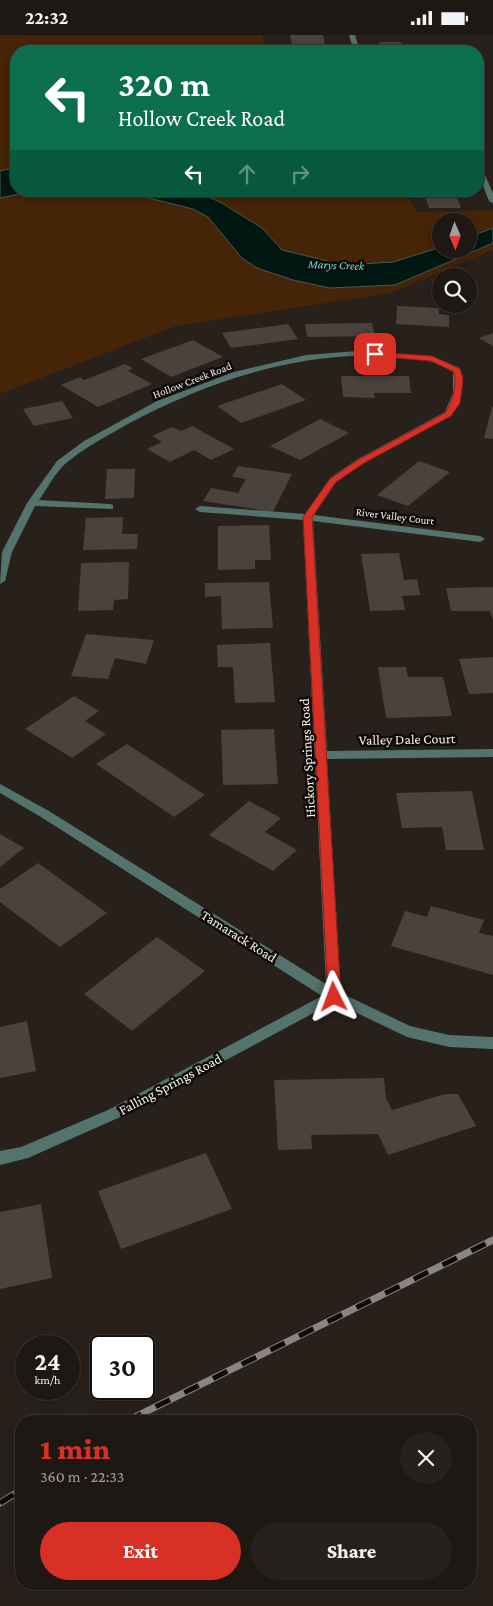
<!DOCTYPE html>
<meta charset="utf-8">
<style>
:root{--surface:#1e1814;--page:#26211d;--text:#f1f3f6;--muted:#a1a0a0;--line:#3c3734;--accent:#d93025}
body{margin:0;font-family:"Crimson Pro",serif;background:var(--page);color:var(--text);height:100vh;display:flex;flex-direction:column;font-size:19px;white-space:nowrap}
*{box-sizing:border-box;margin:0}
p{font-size:16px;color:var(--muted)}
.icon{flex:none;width:28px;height:28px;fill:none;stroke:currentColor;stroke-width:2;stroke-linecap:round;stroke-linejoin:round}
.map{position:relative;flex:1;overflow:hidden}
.sheet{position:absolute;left:15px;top:1380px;width:462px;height:175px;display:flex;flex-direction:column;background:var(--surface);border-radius:20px;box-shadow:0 2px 8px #0003,0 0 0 1px var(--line)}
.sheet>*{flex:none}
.guide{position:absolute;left:10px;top:10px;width:474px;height:152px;border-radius:20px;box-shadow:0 2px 8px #0003,0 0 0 1px var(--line);background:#0b6e4f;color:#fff;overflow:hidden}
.needle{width:32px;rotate:178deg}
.buttons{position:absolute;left:432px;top:178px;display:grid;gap:10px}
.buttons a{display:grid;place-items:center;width:45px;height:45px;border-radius:50%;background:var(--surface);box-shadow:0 2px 8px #0003,0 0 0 1px var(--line);font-size:25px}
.speed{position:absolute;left:15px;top:1300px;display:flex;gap:10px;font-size:25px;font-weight:700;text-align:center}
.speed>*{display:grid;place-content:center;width:65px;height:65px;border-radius:50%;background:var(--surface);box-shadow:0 2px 8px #0003,0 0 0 1px var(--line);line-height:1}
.speed small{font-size:12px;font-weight:400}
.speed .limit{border:2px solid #111;border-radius:8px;background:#fff;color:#111}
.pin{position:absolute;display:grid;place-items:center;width:42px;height:42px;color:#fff;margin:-21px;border-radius:10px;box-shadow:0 2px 8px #0006}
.me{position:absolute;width:55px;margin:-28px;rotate:357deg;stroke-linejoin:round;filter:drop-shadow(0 0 4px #0008)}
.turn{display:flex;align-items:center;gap:18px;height:105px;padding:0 25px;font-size:22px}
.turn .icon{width:65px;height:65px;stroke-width:2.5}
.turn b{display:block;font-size:35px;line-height:42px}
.lanes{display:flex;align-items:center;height:48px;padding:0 25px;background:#0003;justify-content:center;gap:25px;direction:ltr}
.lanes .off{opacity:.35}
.round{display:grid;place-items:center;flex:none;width:52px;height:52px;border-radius:26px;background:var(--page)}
.head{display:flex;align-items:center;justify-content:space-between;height:85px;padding:0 25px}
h1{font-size:30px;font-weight:800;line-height:38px;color:var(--accent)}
.button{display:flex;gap:10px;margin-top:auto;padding:10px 25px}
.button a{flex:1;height:58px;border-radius:30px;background:var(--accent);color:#fff;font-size:20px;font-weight:800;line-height:58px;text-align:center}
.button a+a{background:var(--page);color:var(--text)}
.status{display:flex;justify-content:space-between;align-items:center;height:35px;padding:0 25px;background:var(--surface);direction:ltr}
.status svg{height:14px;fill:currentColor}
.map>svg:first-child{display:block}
.green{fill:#452407;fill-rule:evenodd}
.water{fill:#001712;stroke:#4a5954}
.building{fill:#4a423c}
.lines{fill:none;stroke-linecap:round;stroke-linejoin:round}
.minor{fill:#53736c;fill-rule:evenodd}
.rail-casing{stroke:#8b8480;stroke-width:7}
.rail{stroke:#0e0a08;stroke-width:5;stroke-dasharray:16;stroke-linecap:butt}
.route{fill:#d93025;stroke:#8d1f18}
.labels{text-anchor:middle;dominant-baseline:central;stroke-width:5;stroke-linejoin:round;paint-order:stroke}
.far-street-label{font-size:11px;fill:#f8f2ee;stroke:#0e0a08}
.far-water-label{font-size:12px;font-style:italic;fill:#66e5cc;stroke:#0e0a08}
.street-label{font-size:14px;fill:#f8f2ee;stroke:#0e0a08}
</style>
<div class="status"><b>22:32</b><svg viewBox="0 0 49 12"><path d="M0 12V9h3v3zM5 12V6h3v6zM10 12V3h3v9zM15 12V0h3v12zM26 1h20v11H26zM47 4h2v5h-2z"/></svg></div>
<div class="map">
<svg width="493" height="1571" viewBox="0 0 493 1571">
<rect width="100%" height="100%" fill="#28201b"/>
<path class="green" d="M0 0H263V16H16V156H406L417 177 493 175V215L390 258 176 291 0 359ZM441 186H469V214H441Z"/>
<path class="water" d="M16 132V156H34L0 163V136Z
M121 156H194L220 167 262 193 282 215 344 230 393 227 441 212V214H469V202L493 193V208L395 250 330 253 293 245 257 233 242 223 208 182 193 174Z"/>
<path class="building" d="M290 0H323L325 10H292Z
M379 7H401L404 16H382Z
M423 156H455L461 173H429Z
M397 271 439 273V279L449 280V292L396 289Z
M372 288 375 301 307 302 305 289Z
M288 289 298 304 231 313 222 298Z
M493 298V311L479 303Z
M193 305 223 322 171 342 141 324Z
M125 329 133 333 128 336 152 349 98 372 61 350 80 342 84 345Z
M341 341H409L411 358H374L375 363 343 362Z
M282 349 306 365 241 388 217 371Z
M62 366 73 383 34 391 23 374Z
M492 372H493V404L484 403Z
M320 384 349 398 300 425 270 411Z
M192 391 234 414 211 425 194 415 170 427 147 414 162 407 152 401 172 392 181 396Z
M419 426 450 437 408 471 377 460Z
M238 431 292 439 273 477 203 466 211 453 238 458 246 444 232 442Z
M107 434H135L134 463 105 464Z
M123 482 122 499H138L137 514 83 515 86 483Z
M269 490 271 525H255V534L218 535V491Z
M399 518 404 545 417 544 420 560 402 561 405 575 370 576 361 519Z
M129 527 128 564 114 565 113 575 78 576 81 528Z
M269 547 273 593 222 594 221 561 205 562V548Z
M493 552V585L490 576H451L446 553Z
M86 599 154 605 146 629 115 623 108 644 71 641Z
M270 608 275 667 235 668 233 632H218L217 610Z
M493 622V658L469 659 459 624Z
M378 632H406L408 642H443L452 681 386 683Z
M74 661 99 676 85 686 106 699 72 723 25 694Z
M274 694 278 749 223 750 221 695Z
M127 709 205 760 174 782 96 729Z
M472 756 484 815H446L442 792 402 793 396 758Z
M249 766 281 783 265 797 297 815 273 836 209 800Z
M0 799 24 813 0 832Z
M38 828 107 878 60 912 0 867V854Z
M431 871 484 885 479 898 493 901V940L391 911 405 876 427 882Z
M157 902 205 936 132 996 84 959Z
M27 986 36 1036 0 1043V992Z
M384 1043 386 1063 392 1075 445 1059H458L476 1091 388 1120 378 1099 311 1100 312 1114 278 1115 274 1045Z
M206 1118 232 1174 121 1214 98 1156Z
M41 1169 52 1243 0 1254V1177Z"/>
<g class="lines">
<path class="minor" d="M349 0H355L360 16H354Z
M478 129 481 131 493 158V168L489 166 478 138Z
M357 316 432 321 460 333 463 347 462 358 451 381 364 428 336 447 314 480 480 501 485 504 480 507 313 486 327 716 493 714V722L327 724 341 958 410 991 449 1000 493 1002V1014L449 1012 407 1002 334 967 118 1083 28 1123 0 1130V1116L21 1112 108 1075 322 961 41 782 0 758V749L49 776 326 949 303 485 200 477 195 474 200 471 305 479 330 443 358 424 445 377 453 358V336C445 333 437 328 428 326 325 307 216 341 126 390 105 402 84 413 65 429 55 438 47 454 39 465L110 469 113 470V474L35 471 12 517 5 546 0 549 2 517 27 468 57 426 84 406 157 366 234 337 306 320Z"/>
<defs>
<path id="rail" d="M127 1386 493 1205
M0 1468 21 1455"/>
</defs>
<use href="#rail" class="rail-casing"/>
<use href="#rail" class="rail"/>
</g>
<path class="route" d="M375 317 432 321 460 334 463 343 460 368 451 381 364 428 336 447 312 482 341 962 334 966 328 962 303 482 330 444 358 425 445 378C453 366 457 351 454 337L431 326 373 321 371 319Z"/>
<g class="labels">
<g class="far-street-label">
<text transform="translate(192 345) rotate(-21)">Hollow Creek Road</text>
<text transform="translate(395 481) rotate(7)">River Valley Court</text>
</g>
<g class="far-water-label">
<text transform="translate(336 230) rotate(2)">Marys Creek</text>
</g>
<g class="street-label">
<text transform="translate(407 704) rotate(-1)">Valley Dale Court</text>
<text transform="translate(307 723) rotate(-93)">Hickory Springs Road</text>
<text transform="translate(239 901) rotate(32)">Tamarack Road</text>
<text transform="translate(170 1049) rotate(-28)">Falling Springs Road</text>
</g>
</g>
</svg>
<div class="buttons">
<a><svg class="needle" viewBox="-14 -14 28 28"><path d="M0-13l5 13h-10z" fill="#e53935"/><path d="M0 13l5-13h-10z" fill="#a1a0a0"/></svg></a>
<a><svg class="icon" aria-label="search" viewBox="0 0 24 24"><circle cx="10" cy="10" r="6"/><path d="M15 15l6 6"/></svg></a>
</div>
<div class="speed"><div>24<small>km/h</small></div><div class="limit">30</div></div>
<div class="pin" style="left:375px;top:319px;background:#d93025"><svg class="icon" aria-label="arrive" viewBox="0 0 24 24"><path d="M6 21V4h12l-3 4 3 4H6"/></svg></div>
<svg class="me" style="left:334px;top:962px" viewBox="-20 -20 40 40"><path d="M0-17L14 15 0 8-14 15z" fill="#d93025" stroke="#fff" stroke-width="4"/></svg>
<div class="guide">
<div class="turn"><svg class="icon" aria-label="left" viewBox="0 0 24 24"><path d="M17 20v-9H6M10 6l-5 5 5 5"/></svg><div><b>320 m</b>Hollow Creek Road</div></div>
<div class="lanes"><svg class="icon" aria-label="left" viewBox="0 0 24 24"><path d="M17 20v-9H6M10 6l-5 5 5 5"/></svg><svg class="icon off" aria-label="ahead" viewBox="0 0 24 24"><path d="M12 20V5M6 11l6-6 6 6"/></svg><svg class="icon off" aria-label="right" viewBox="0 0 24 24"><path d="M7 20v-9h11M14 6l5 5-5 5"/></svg></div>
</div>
<section class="sheet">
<div class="head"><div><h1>1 min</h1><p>360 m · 22:33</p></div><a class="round"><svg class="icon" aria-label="close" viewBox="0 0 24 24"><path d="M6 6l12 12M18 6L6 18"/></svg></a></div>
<div class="button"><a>Exit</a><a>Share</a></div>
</section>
</div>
